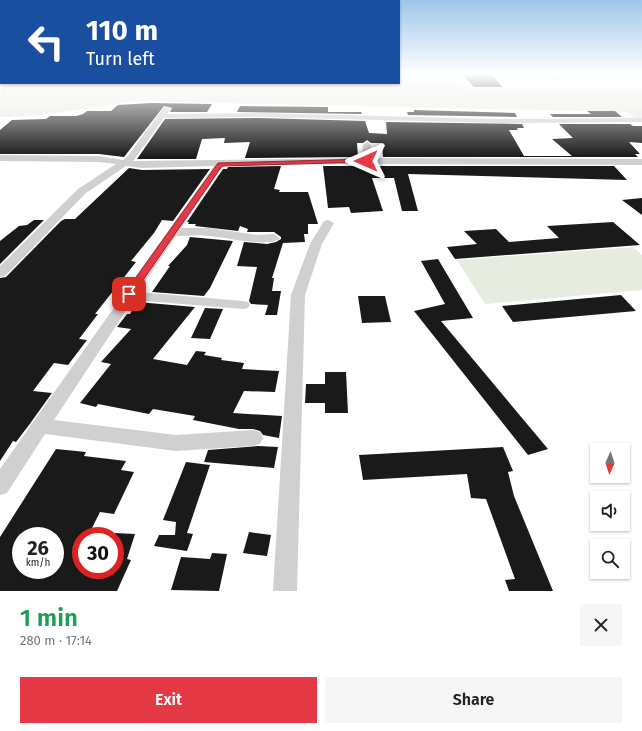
<!DOCTYPE html>
<meta charset="utf-8">
<style>
:root{--surface:#fff;--page:#f6f6f6;--text:#202124;--muted:#757577;--accent:#e63946}
body{margin:0;font-family:"Fira Sans",sans-serif;background:var(--page);color:var(--text);height:100vh;display:flex;flex-direction:column;font-size:15px;white-space:nowrap}
*{box-sizing:border-box;margin:0}
p{font-size:13px;color:var(--muted)}
.icon{flex:none;width:22px;height:22px;fill:none;stroke:currentColor;stroke-width:2;stroke-linecap:round;stroke-linejoin:round}
.map{position:relative;height:591px;overflow:hidden}
.panel{display:flex;flex-direction:column;background:var(--surface);flex:1}
.panel>*{flex:none}
.banner{position:absolute;left:0px;top:0px;width:400px;height:84px;box-shadow:0 1px 3px #0004;background:#1a4fa0;color:#fff;overflow:hidden}
.needle{width:26px;rotate:183deg}
.tools{position:absolute;left:590px;top:443px;display:grid;gap:8px}
.tools a{display:grid;place-items:center;width:40px;height:40px;border-radius:0px;background:var(--surface);box-shadow:0 1px 3px #0004;font-size:20px}
.speed{position:absolute;left:12px;top:527px;display:flex;gap:8px;font-size:20px;font-weight:700;text-align:center}
.speed>*{display:grid;place-content:center;width:52px;height:52px;border-radius:50%;background:var(--surface);box-shadow:0 1px 3px #0004;line-height:1}
.speed small{font-size:10px;font-weight:400}
.speed .limit{border:6px solid #d22;background:#fff;color:#111}
.pin{position:absolute;display:grid;place-items:center;width:34px;height:34px;color:#fff;margin:-17px;border-radius:8px;box-shadow:0 2px 6px #0006}
.me{position:absolute;width:44px;margin:-22px;rotate:270deg;stroke-linejoin:round;filter:drop-shadow(0 0 3px #0008)}
.turn{display:flex;align-items:center;gap:14px;height:84px;padding:0 20px;font-size:18px}
.turn .icon{width:52px;height:52px;stroke-width:2.5}
.turn b{display:block;font-size:28px;line-height:34px}
.round{display:grid;place-items:center;flex:none;width:42px;height:42px;border-radius:0px;background:var(--page)}
.headline{display:flex;align-items:center;justify-content:space-between;height:68px;padding:0 20px}
h1{font-size:24px;font-weight:600;line-height:30px;color:#1e9e55}
.primary-button{display:flex;gap:8px;margin-top:auto;padding:8px 20px}
.primary-button a{flex:1;height:46px;border-radius:0px;background:var(--accent);color:#fff;font-size:16px;font-weight:600;line-height:46px;text-align:center}
.primary-button a+a{background:var(--page);color:var(--text)}
.map>svg:first-child{display:block}
.green{fill:#e6ecdf}
.building{fill:#1a1a1a;fill-rule:evenodd}
.lines{fill:none;stroke-linecap:round;stroke-linejoin:round}
.minor{fill:#d0d0d0;fill-rule:evenodd}
.route{fill:#e63946;stroke:#96252e}
</style>
<div class="map">
<svg width="642" height="591" viewBox="0 0 642 591">
<rect width="100%" height="100%" fill="#fff"/>
<path class="green" d="M399 76 453 79 470 89H642V119H636L627 112 135 101 36 116 0 117 1 77V83H399Z
M633 247 642 255V290L485 304 457 260Z"/>
<path class="building" d="M462 74H492L502 87H474Z
M151 103 212 104 207 112H170L172 108 164 106 124 157 99 154H0V130L12 120 46 119 50 116H76L83 114 87 111H111L118 105Z
M240 106 328 107V112H361L362 114 237 112Z
M414 110 515 113 517 117 408 115 407 112H414Z
M587 111H615L622 117H553L550 114H591Z
M260 118 365 121 369 133 387 134 386 122 522 124 524 128H517L518 130H509L524 156H572L552 139 573 138 559 124H630L633 126H642V143L629 142 640 154H635L638 157H383L382 143H371L367 140 363 143H357L358 157 245 158 250 142 224 143 225 138 202 139 196 159H137L165 119Z
M281 166 274 189 280 190 279 192H308L318 224H308V234H304L305 242 283 243 272 278H274L272 291H281L277 315H265L268 305 251 304 249 301 257 267 237 266 244 242 267 244 276 242 281 239V237L274 232H247L248 229 240 226 238 231 195 226 196 224H188L189 222H187L223 169H227L228 167Z
M323 166H614L627 180 408 174 418 211H402L394 178H372L383 211 351 213 349 207 328 208Z
M129 168 142 170 210 169 173 221 162 220 154 233 131 261 136 262 95 314H98L79 339 87 340 68 365 54 363 33 391 52 393 29 425 16 442 13 441 0 461V278L6 277 61 221 65 219H75Z
M642 198V215L622 200Z
M34 220H44L0 264V241L19 226 27 225Z
M613 222 640 245 455 259 447 247 477 244 464 231 496 229 509 242 559 238 547 226Z
M190 237 233 241 210 288 204 296 152 292 170 266H168L187 245Z
M438 259 473 318 441 321 548 449 528 455 414 311 445 304 421 261Z
M621 295 636 311 513 322 502 306Z
M358 296H385L391 322 362 323Z
M137 302 195 307 153 359 187 365 196 351 206 352 204 355 222 358 221 360 244 363 242 369 279 371 275 392 244 391 233 413 282 416 279 438 263 435 260 431 253 429H239L193 420 195 416 153 409 149 414 98 404 96 407 80 403 111 364 101 362 131 329 117 327 127 314H130Z
M205 308 223 309 210 339 191 338Z
M325 372H346L348 413H325V403H305L306 384H325Z
M258 446 278 447 274 468 204 462 208 450Z
M503 447 513 471 508 472 514 496 553 591H509L505 580 515 579 486 499 471 498 467 474 363 480 359 455Z
M56 449 86 452 84 456 126 461 121 470 134 472 114 514 100 512 88 536H81V545L74 559 81 560V570H115V533L135 534 127 559 131 560 117 591H0V537ZM21 536H55V570H21Z
M186 462 210 465 187 533 193 534 187 551 154 546 159 535H175L176 522 163 520Z
M249 532 271 535 267 556 243 553Z
M212 553 227 554 219 591 171 590 181 557 210 559Z"/>
<g class="lines">
<path class="minor" d="M435 74H442L439 76Z
M558 74 565 75 555 81H551V79Z
M164 107 171 109 167 114 260 113 499 119 642 118V122L499 123 260 117 164 118 133 161 362 158 363 145 367 142 371 145V158L642 159V165L331 164 223 166 181 228H208L257 235 274 234 280 238C272 249 221 236 207 236 197 235 187 236 176 236L138 292 243 301 248 302 250 305 248 308 243 309 133 300 54 420 176 435 253 430 260 432 263 438 260 444 253 446 176 451 45 434 7 493 0 495V469L214 166 142 168 126 166 86 193 5 276 0 277V266L78 189 116 164 99 162 0 161V155L99 156 123 160 128 156Z
M328 220 334 223 322 244 305 295 297 591H273L291 295 310 244 324 221Z"/>
</g>
<linearGradient id="sky" x2="0" y2="1"><stop stop-color="#9ec6ea"/><stop offset="0.47" stop-color="#fff"/><stop offset="1" stop-color="#fff" stop-opacity="0"/></linearGradient>
<rect width="642" height="157" fill="url(#sky)"/>
<path class="route" d="M366 159 369 161 368 162 222 166 132 296 129 297 124 294 218 163Z"/>
</svg>
<div class="tools">
<a><svg class="needle" viewBox="-14 -14 28 28"><path d="M0-13l5 13h-10z" fill="#e53935"/><path d="M0 13l5-13h-10z" fill="#757577"/></svg></a>
<a><svg class="icon" aria-label="sound" viewBox="0 0 24 24"><path d="M4 9h4l5-4v14l-5-4H4zM17 9q2 3 0 6"/></svg></a>
<a><svg class="icon" aria-label="search" viewBox="0 0 24 24"><circle cx="10" cy="10" r="6"/><path d="M15 15l6 6"/></svg></a>
</div>
<div class="speed"><div>26<small>km/h</small></div><div class="limit">30</div></div>
<div class="pin" style="left:129px;top:294px;background:#d93025"><svg class="icon" aria-label="arrive" viewBox="0 0 24 24"><path d="M6 21V4h12l-3 4 3 4H6"/></svg></div>
<svg class="me" style="left:366px;top:161px" viewBox="-20 -20 40 40"><path d="M0-17L14 15 0 8-14 15z" fill="#e63946" stroke="#fff" stroke-width="4"/></svg>
<div class="banner">
<div class="turn"><svg class="icon" aria-label="left" viewBox="0 0 24 24"><path d="M17 20v-9H6M10 6l-5 5 5 5"/></svg><div><b>110 m</b>Turn left</div></div>
</div>
</div>
<section class="panel">
<div class="headline"><div><h1>1 min</h1><p>280 m · 17:14</p></div><a class="round"><svg class="icon" aria-label="close" viewBox="0 0 24 24"><path d="M6 6l12 12M18 6L6 18"/></svg></a></div>
<div class="primary-button"><a>Exit</a><a>Share</a></div>
</section>
